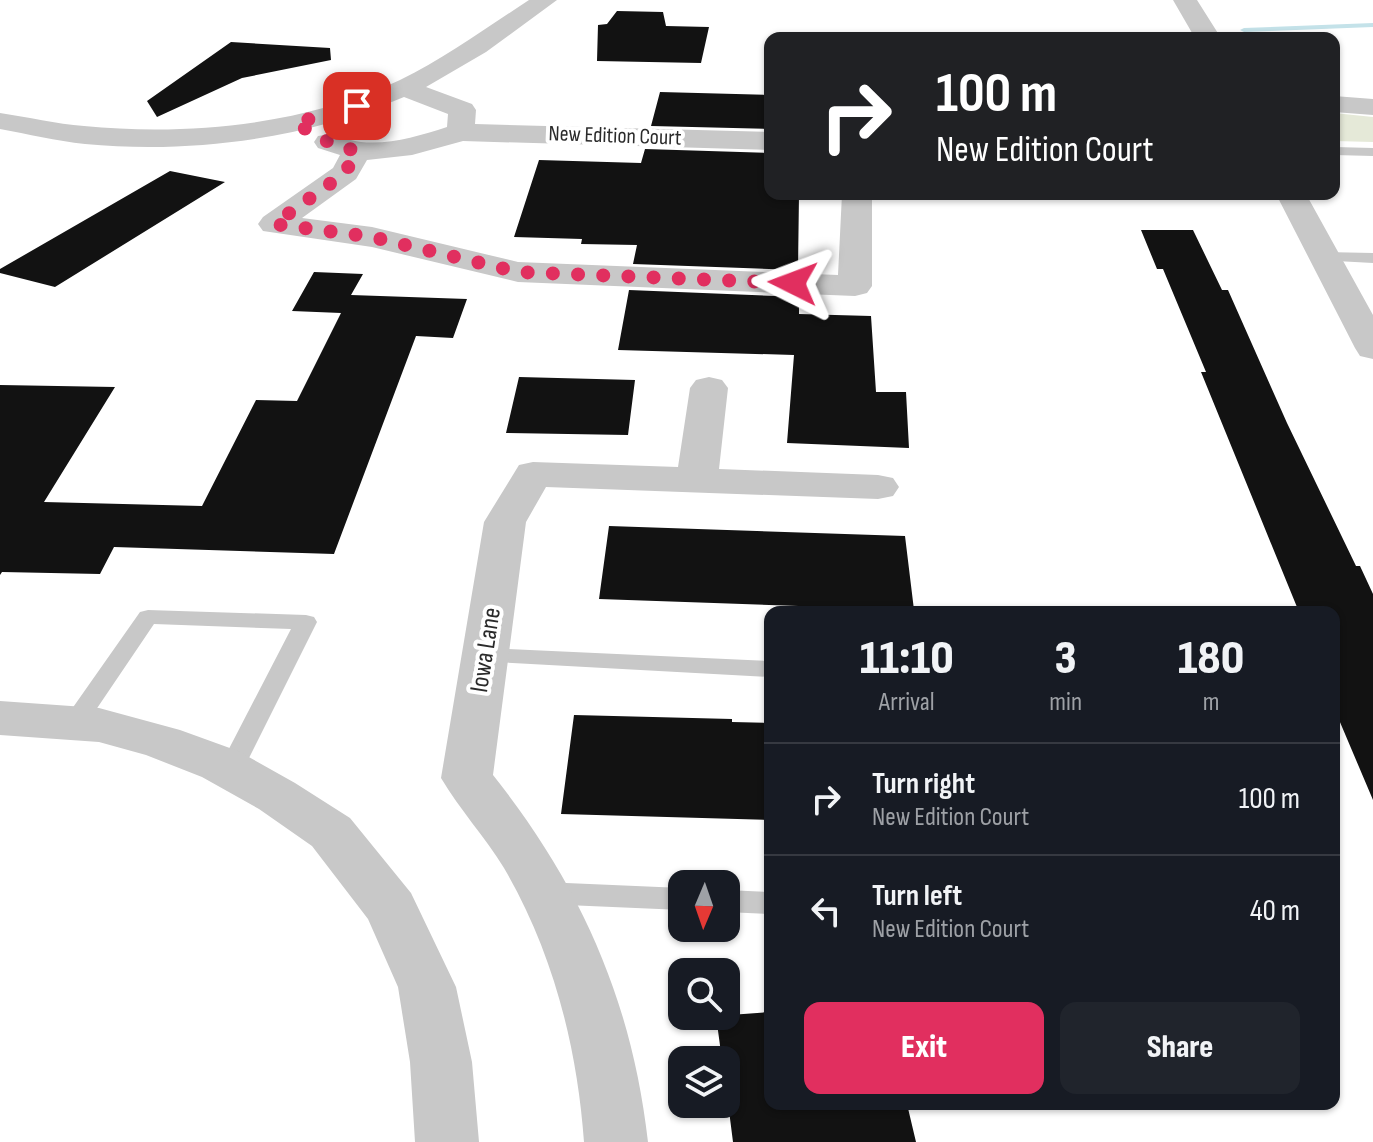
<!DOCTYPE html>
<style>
:root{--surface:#171b24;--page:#20242c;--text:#f1f3f6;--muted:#9ea1a6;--line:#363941;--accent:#e12f5f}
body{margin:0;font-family:"Sofia Sans Condensed",sans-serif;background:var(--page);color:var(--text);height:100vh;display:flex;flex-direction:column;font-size:30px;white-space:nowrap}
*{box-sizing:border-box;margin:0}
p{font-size:26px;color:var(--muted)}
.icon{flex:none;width:44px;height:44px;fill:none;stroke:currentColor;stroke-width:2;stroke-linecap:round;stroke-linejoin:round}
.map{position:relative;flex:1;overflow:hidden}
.sheet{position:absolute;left:764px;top:606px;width:576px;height:504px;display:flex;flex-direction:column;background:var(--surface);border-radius:16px;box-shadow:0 2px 6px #0004}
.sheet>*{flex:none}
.guide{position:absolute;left:764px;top:32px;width:576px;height:168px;border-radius:16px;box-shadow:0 2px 6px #0004;background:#202124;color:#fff;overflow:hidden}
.needle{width:52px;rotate:182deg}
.fabs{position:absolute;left:668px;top:870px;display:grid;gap:16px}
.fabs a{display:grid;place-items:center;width:72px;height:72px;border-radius:16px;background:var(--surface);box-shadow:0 2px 6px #0004;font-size:40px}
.pin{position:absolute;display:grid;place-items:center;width:68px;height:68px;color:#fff;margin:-34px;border-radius:16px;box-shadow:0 4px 12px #0006}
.me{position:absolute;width:88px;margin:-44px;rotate:273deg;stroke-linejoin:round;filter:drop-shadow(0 0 6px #0008)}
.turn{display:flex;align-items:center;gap:28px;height:168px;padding:0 40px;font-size:36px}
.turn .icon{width:104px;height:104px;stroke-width:2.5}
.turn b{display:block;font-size:56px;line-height:68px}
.eta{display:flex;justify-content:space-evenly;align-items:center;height:136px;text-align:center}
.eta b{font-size:48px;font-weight:800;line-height:56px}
.action{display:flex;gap:16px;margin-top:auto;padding:16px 40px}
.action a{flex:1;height:92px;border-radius:16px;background:var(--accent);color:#fff;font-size:32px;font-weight:800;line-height:92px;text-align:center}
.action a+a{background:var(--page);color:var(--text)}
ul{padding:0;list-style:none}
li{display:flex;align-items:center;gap:24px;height:112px;padding:0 40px;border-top:2px solid var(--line)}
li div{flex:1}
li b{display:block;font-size:30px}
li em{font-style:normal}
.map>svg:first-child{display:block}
.green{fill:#e5e9d8}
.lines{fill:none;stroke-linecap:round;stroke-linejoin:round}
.stream{fill:#c4e2e9;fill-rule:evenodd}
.building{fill:#121212}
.service{fill:#c8c8c8;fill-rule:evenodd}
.minor{fill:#c8c8c8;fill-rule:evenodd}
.tertiary{fill:#c8c8c8;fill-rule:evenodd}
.route{stroke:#e12f5f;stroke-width:14;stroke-dasharray:0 25.2}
.labels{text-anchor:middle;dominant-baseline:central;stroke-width:8;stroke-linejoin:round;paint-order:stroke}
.far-street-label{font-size:22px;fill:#2b2b2b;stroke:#fff}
.street-label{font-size:26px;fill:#2b2b2b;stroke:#fff}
</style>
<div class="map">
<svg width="1373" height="1142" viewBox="0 0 1373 1142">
<rect width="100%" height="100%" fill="#fff"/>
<path class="green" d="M1334 113 1373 117V142L1334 141Z"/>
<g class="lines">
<path class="stream" d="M1373 23V27L1244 32 1240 30 1244 28Z
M1167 32 1171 34 1170 36 1123 38 1127 36Z"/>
</g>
<path class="building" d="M617 11 663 12 666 26 709 27 701 63 597 61 598 25 607 24Z
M231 42 330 48 331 60 242 78 157 117 147 101Z
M660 92 770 95V129L651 126Z
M645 149 770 153V194H799L798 270 633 264 637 245 581 244 582 239 514 237 539 160 641 163Z
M170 171 225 182 55 287 0 273V269Z
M1141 230H1193L1222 290H1228L1287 423 1356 566H1360L1373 594V800L1334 708V612H1299L1201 372H1206L1163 269H1157Z
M314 272 363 274 351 295 467 299 453 338 416 336 334 554 114 547 100 574 2 572 0 575V385L115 387 44 502 202 506 256 400 297 401 341 313 292 311Z
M629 290 799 297V314L871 316 876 392H906L909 448 787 443 794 355 618 350Z
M519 377 635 380 628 435 506 433Z
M609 526 905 536 914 610 599 599Z
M574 715 732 719V722L770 723V820L561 814Z
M770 1012V1104H907L916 1142H733L726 1087V1060H722L716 1016Z"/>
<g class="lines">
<path class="service" d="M1334 147 1373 148V156L1334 155Z
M1324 252 1373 253V263L1318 260 1316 257Z
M148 610 306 615 314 617 317 622 240 776 231 779 222 776 218 770 291 629 154 624 83 729 74 732 65 729 62 723 140 612Z
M485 648 770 661V677L477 661 473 656 477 651Z
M543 882 682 888V910L543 904 533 901 529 893 533 885Z
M726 890 770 892V914L726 912Z"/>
<path class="minor" d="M529 0H557L486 52 426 87 472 104 476 110 475 124 770 132V150L463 141 412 155 367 160 356 179 302 218 372 227 518 262 838 275 842 194H872V286L867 293 855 296 518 282 372 247 263 231 258 224 263 217 333 168 340 155 318 148 314 142 318 136C334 132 345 140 361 142 390 145 419 136 447 127L448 114 404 97C305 139 192 154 85 144 56 141 28 134 0 129V113C28 117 56 124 84 126 189 136 304 125 400 80 445 58 486 28 529 0Z
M1173 0H1197L1221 38H1195Z
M1334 96 1373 99V115L1334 112Z
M1276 194H1306L1373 315V359L1360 356 1355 348Z
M709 377 722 380 728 388 719 469 878 475 893 478 899 487 893 496 878 499 546 487 526 522 493 775C581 886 632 1001 648 1142H584C577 1046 553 952 504 868 485 837 460 810 441 778L484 522 519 465 533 462 678 467 690 388 696 380Z"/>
<path class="tertiary" d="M0 701 99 708 180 730 238 751 295 783 350 818 411 893 456 987 472 1062 479 1142H415L410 1062 398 987 368 919 312 846 259 809 202 777 146 755 99 742 0 735Z"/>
</g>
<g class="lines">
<path class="route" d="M357 106 295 123 334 145 357 151 345 173 274 224 372 237 518 272 793 283"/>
</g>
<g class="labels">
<g class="far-street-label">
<text transform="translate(615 136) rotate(2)">New Edition Court</text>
</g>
<g class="street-label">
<text transform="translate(486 650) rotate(-81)">Iowa Lane</text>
</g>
</g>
</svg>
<div class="fabs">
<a><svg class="needle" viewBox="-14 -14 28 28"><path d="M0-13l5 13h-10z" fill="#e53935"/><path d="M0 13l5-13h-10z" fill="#9ea1a6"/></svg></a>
<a><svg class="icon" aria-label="search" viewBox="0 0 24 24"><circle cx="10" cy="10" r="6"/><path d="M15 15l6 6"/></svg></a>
<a><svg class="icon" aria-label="layers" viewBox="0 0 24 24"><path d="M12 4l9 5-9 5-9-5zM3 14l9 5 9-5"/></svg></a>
</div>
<div class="pin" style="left:357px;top:106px;background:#d93025"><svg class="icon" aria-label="arrive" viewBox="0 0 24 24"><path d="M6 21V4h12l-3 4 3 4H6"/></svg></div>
<svg class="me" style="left:793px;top:283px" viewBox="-20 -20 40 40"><path d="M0-17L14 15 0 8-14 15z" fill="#e12f5f" stroke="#fff" stroke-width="4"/></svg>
<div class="guide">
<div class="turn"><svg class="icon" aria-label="right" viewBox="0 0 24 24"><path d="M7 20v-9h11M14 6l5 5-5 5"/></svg><div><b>100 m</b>New Edition Court</div></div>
</div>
<section class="sheet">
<div class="eta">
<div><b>11:10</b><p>Arrival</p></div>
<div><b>3</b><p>min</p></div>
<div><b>180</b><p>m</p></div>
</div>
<ul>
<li><svg class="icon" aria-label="right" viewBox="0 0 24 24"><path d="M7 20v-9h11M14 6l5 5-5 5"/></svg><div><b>Turn right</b><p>New Edition Court</p></div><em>100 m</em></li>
<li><svg class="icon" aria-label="left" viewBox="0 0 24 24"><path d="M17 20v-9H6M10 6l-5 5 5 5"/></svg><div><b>Turn left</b><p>New Edition Court</p></div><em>40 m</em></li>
</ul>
<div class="action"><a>Exit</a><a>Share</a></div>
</section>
</div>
